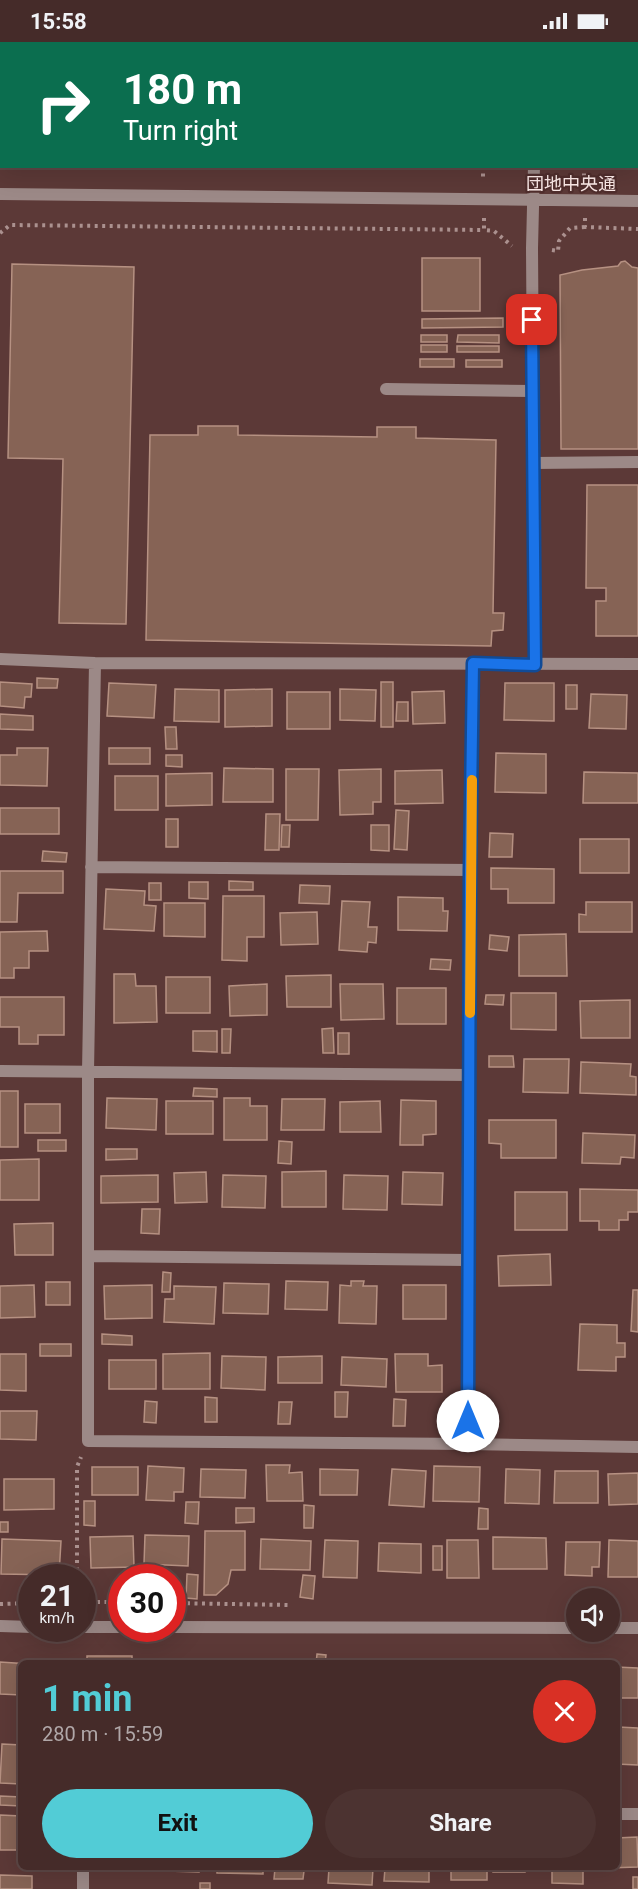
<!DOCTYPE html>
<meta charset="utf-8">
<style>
:root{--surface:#452b29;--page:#4c3331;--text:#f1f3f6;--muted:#b0a7a8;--line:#5d4746;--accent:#52ccd6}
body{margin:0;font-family:Roboto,"Noto Sans JP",sans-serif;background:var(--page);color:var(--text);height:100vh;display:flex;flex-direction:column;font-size:22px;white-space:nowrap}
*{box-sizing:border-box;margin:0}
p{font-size:20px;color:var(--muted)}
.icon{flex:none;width:33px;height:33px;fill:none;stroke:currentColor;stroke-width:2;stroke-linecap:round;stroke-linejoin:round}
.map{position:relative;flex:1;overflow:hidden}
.side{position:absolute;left:18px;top:1618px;width:602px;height:210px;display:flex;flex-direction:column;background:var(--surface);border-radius:9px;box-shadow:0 6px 24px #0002,0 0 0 2px var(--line)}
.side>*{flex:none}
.top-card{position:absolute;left:0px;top:0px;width:639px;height:126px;box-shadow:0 6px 24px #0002,0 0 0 2px var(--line);background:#0b6e4f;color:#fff;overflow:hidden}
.controls{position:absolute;left:566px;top:1546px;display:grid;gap:12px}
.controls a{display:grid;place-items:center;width:54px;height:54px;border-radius:50%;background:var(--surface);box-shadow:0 6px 24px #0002,0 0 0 2px var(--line);font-size:30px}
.speed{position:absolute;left:18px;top:1522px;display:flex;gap:12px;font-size:30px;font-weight:700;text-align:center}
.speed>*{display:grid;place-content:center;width:78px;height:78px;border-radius:50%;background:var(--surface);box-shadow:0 6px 24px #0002,0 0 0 2px var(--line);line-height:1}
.speed small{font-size:15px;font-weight:400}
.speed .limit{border:9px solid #d22;background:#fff;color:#111}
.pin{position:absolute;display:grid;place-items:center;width:51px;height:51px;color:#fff;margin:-26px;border-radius:12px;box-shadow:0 3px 9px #0006}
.me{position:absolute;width:66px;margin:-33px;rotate:0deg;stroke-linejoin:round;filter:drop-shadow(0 0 4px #0008)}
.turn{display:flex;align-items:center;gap:21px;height:126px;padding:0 24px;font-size:27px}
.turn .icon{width:78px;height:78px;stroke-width:2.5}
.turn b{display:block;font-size:42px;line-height:51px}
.round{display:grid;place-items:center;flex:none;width:63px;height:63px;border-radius:32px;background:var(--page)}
.summary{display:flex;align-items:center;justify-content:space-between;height:102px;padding:0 24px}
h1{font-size:36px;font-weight:700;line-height:45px;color:var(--accent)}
.action{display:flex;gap:12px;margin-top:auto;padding:12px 24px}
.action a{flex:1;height:69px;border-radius:36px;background:var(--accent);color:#111;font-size:24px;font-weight:700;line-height:69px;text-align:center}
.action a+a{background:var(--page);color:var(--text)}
.status{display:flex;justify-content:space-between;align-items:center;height:42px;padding:0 30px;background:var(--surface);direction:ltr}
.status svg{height:16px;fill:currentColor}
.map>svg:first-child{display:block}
.building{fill:#866355;stroke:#b69182;stroke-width:1.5}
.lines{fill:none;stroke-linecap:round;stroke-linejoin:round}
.path{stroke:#ab918f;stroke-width:4;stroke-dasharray:3 4.5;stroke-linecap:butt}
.service{stroke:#9c8987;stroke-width:12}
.minor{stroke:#9c8987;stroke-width:12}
.tertiary{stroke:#9c8987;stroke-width:12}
.route-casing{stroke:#114b97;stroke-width:15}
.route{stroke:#1a73e8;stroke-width:10}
.slow{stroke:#f59e0b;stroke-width:10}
.labels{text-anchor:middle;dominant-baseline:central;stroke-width:4.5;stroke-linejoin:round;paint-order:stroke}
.street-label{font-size:18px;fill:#fdebe9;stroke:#502e2d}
</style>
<div class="status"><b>15:58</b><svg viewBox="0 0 49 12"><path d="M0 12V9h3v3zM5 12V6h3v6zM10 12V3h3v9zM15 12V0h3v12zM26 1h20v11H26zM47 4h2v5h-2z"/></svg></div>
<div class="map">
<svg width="638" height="1847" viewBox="0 0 638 1847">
<rect width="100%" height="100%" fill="#5c3937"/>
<path class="building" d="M207 0H459L207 2Z
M422 216H480V269H422Z
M625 219 632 225 638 226V407H561L560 233 582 228 618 224 621 220Z
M12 222 134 225 126 582 59 581 63 417 8 416Z
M503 276V285L422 286V277Z
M421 293H447V300H421Z
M458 293H499V301L457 300Z
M421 303H447V310H421Z
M457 304H499V310H457Z
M420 317H454V325H420Z
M466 318H502V325H466Z
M198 384H238V393L377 395V385H416V396L496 398 493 571H504L503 588 492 589 491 604 146 598 150 393H198Z
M587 443H638V594H596V559H606V546H586Z
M37 636 58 637 57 646H37Z
M0 640 32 642 31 655H25L24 666 0 664Z
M381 640H393V685H381Z
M109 641 156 643 154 676 107 674Z
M505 641H554V679L504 678Z
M566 643H577V667H566Z
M175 647 219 648V680L174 679Z
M272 647V684L225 685V648Z
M340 647 376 648 375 679 340 678Z
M444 649 445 681 413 682 412 650Z
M287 650H330V687H287Z
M591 652 627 653 626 687 589 686Z
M397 660H408V679H396Z
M0 672 33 674V688L0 687Z
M165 685H176L177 707H166Z
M17 706H48L47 744 0 743V713H17Z
M109 706H150V722H109Z
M496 711 546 712V751L495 750Z
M166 713H182V725L166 724Z
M224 726 273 727V760H223Z
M286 727H319L318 778H286Z
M381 727V760H373V772L340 773 339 728Z
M442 728 443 761 395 762V729Z
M584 730 638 731V761H583Z
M212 731V763L166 764V732Z
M115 734H158V768H115Z
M0 766H59V792H0Z
M396 768 409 769 407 808 394 807Z
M266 772H280L279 808H265Z
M166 777H178V805H166Z
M282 783H290L289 805H281Z
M371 783H389V809L371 808Z
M490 791 513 792 512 815H489Z
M580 797H629V831H580Z
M43 809 67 811 66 820 42 819Z
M491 826 554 827V861H508V847H491Z
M0 829H63V851H18L17 880H0Z
M229 839 253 840V848H229Z
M189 840H208V857L189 856Z
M149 841H161V858H149Z
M300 843 330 844 329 862 299 861Z
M106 847 145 849 144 863 156 864 154 889 104 887Z
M223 854H264V895H247V919L222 918Z
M398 855 443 856V869H448L447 889 398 888Z
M342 859 370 860 368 885H377L376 901 368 900 367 910 339 908Z
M586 860H632V890H579V872L586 873Z
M164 861H205V895L164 894Z
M317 870 318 902 281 903 280 871Z
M47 889 48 909H29V926H14V936H0V890Z
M566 892 567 934H519V893Z
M490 893 509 895 507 909 489 907Z
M431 917 451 918 450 928 430 927Z
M114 932H135L136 944H156L157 980 114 981Z
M331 933V965H287L286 934Z
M166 935H210V971H166Z
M267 942V973L230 974 229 944Z
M340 942H383L384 977 341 978Z
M397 946H446V982H397Z
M511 951H556V988L511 987Z
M486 953H504L503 963 485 962Z
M0 955H64V993H38V1002H19V985H0Z
M630 958V996H581L580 959Z
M333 986 334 1011H323L322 987Z
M222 987H231L230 1011H222Z
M193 989H217V1010L193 1009Z
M338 991H349V1012H338Z
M489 1014H513L514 1025H489Z
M524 1017H569L568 1051 523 1050Z
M581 1020 631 1022 630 1034 636 1035V1053L580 1051Z
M194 1046 217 1047V1055L193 1054Z
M0 1049H18V1105H0Z
M107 1056 157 1057 156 1088 106 1086Z
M224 1056H250V1064H267V1098H224Z
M282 1057H325L324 1088H281Z
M401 1058 436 1059V1092L423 1093V1103H400Z
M166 1059H213V1092H166Z
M380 1059 381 1090H340V1060Z
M25 1062H60V1091H25Z
M489 1078H556V1116H501V1102L489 1101Z
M583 1091 635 1093 634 1116 621 1115 620 1122 582 1121Z
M38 1098H66V1109H38Z
M279 1099 292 1100 291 1122 278 1121Z
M106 1107H137V1117L106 1118Z
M39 1117V1158H0V1118Z
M326 1129V1165H282V1130Z
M206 1130 207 1160 175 1161 174 1131Z
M403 1130 443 1131 442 1163 402 1162Z
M158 1133V1160L101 1161V1134Z
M223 1133 266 1134 265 1166 222 1165Z
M344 1133 388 1134 387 1168 343 1167Z
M580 1147 638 1148V1170H628V1178H619V1188H599V1179H580Z
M515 1150H567V1188H515Z
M142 1167H160L159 1192 141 1191Z
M53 1181V1213H15L14 1182Z
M550 1212 551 1243 499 1244 498 1214Z
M163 1230 171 1231 170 1250H162Z
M286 1239 328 1240 327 1268 285 1267Z
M351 1239H364L363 1244H377L376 1282 339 1281 340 1243 351 1244Z
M46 1240H70V1263H46Z
M224 1241 269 1242 268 1272 223 1271Z
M34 1243 35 1275 0 1276V1244Z
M152 1243V1276L105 1277 104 1244Z
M403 1243H446V1277H403Z
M174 1244 216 1245 214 1282 164 1280 165 1257H174Z
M633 1248H638V1290L631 1289Z
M580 1282 617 1283V1301H625V1315H616V1329L578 1328Z
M102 1292 132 1294V1303L102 1302Z
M40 1302H71V1314H40Z
M210 1311V1347H163V1312Z
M0 1312H26V1349L0 1348Z
M395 1312H428V1324L442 1323V1350H396Z
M222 1314 266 1315 265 1348 221 1346Z
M322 1314V1341H278V1315Z
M342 1315 387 1317 386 1345 341 1343Z
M109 1318H156V1347H109Z
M335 1350H348L347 1375H335Z
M205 1355 217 1356V1380H205Z
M394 1357 406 1358 405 1384H393Z
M145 1359 157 1360 156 1381 144 1380Z
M279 1360H292L290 1382H278Z
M0 1369H37L36 1398 0 1397Z
M266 1423H290L289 1431 302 1430 303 1459H267Z
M148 1424 184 1426 183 1450H174V1459L146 1458Z
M434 1424 480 1425 479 1460 433 1459Z
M92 1425H138V1453H92Z
M201 1427 246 1428 245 1456 200 1455Z
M320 1427 358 1428 357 1453H320Z
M392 1427 426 1429 424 1465 389 1463Z
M506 1427 540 1428 539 1462 505 1461Z
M555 1429H598V1461H554Z
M638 1431V1462L609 1463 608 1432Z
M4 1437H54V1467L4 1468Z
M84 1459H95V1484L84 1483Z
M186 1460H199L198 1482 185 1481Z
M304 1463 314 1464 313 1486H304Z
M236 1466H254V1480L236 1481Z
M479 1466 488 1467V1487H478Z
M0 1480H8V1490H0Z
M205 1489H245V1528H231L228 1542 216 1553H204Z
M145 1493 189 1494 188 1524 144 1522Z
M133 1494 134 1525 91 1526 90 1495Z
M493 1495 546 1496 547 1527H493Z
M2 1497 61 1499 59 1533 1 1532Z
M261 1497 311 1499 310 1528 260 1527Z
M325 1498 358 1499 357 1536 323 1535Z
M447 1498H478L479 1536H447Z
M609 1498 638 1499V1535H608Z
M566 1500H600L599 1525H592V1534L565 1533Z
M379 1501 421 1502V1531L378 1529Z
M433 1504H442V1528H433Z
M187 1532 198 1533 197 1557 186 1556Z
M303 1533 315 1534 313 1557 300 1555Z
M317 1612 326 1613 325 1622H316Z
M87 1614H132V1622H87Z
M45 1617H61L60 1622H45Z
M145 1617H194V1622H145Z
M236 1617V1622H202V1618Z
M330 1618 368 1619V1622H330Z
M258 1619H299V1622H258Z
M0 1620 30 1622H21V1653L0 1652Z
M616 1625 638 1626V1656H616Z
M618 1685 638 1686V1723L616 1722Z
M2 1702 21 1703V1742L0 1741Z
M0 1754 21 1755V1764L0 1763Z
M0 1773 21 1774V1808H0Z
M637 1795 638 1825 607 1826H616V1796Z
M167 1826H199V1830L167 1829Z
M217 1826H263V1832L217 1831Z
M275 1826H318V1829H304L303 1837H274Z
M329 1826H373L372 1843 328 1841Z
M385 1826H429V1840L384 1839Z
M451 1826H487V1838H451Z
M493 1826H525V1830H493Z
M552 1826H583V1842L552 1841Z
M0 1833 32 1834V1847H0Z
M633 1835H638V1847H633Z
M200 1841H210V1847H200Z"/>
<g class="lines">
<path class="path" d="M0 116H2
M483 124V139
M584 124V139
M484 176V188L494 189 512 204
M585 176V185L638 187
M0 191 10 183 484 188
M552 208 558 209 559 199 570 186 585 185
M77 1536V1425L81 1415
M82 1560H122
M172 1561 289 1563
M0 1562 32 1561"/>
<path class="service" d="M602 2V0
M386 347 533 349
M533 421 638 420"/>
<path class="minor" d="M0 617 95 621 638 622
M95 621 88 1030V1399L468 1402 638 1405
M91 825 470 828
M0 1029 470 1033
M88 1214 467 1218
M468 1402 467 1218 473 621
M616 1772H638
M83 1826V1847"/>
<path class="tertiary" d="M536 2V0
M534 124 532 206 535 623
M0 152 638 159
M0 1584 32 1585
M82 1585H122
M172 1585 576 1586
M609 1586H638"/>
</g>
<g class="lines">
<defs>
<path id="route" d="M468 1379 470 828 473 621 535 623 532 278"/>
</defs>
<use href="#route" class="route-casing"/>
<use href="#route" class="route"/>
<path class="slow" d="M470 971 472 738"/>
</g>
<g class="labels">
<g class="street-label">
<text x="571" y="141">団地中央通</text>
</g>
</g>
</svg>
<div class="controls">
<a><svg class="icon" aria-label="sound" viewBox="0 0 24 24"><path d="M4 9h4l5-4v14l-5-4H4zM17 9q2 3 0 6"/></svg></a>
</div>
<div class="speed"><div>21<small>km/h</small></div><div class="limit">30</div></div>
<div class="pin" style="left:532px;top:278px;background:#d93025"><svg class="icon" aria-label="arrive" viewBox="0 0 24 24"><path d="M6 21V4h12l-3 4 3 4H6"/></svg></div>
<svg class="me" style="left:468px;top:1379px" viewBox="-20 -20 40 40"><circle r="19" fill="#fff"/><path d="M0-13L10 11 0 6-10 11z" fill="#1a73e8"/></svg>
<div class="top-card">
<div class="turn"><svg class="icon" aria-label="right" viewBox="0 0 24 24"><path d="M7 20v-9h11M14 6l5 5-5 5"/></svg><div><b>180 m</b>Turn right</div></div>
</div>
<section class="side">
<div class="summary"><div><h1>1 min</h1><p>280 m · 15:59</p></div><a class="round" style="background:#d93025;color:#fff"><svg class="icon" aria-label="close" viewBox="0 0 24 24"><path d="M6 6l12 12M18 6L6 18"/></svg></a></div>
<div class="action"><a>Exit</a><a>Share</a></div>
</section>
</div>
